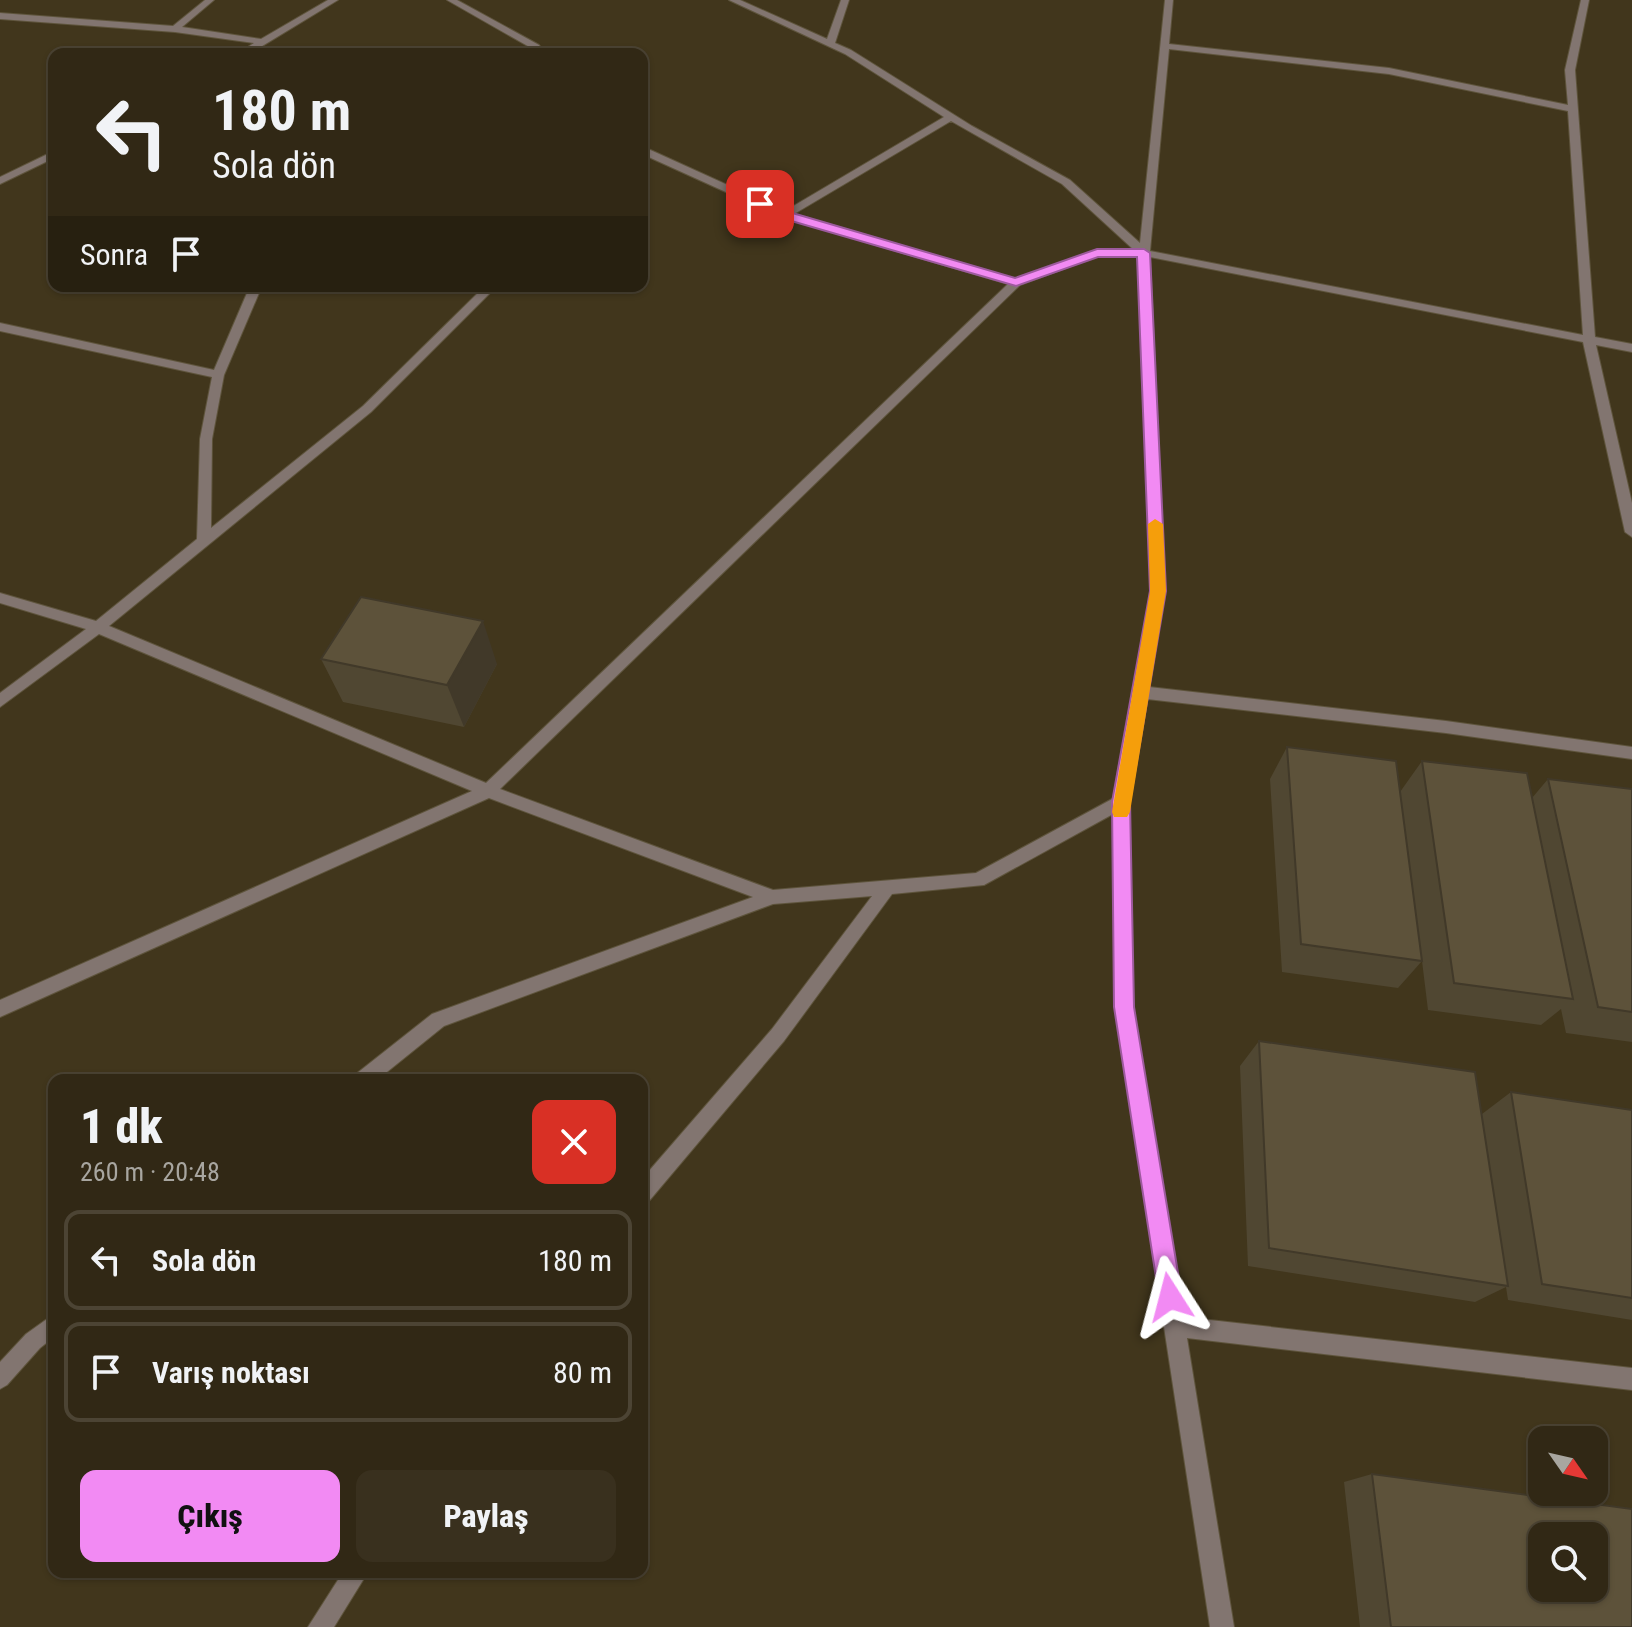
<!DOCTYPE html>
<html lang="tr">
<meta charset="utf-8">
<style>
:root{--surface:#312815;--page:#39301e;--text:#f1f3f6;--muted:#a8a6a0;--line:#4c4434;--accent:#f28af3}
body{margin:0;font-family:"Roboto Condensed",sans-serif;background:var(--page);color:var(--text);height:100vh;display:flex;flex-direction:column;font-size:30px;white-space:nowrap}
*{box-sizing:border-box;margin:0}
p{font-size:26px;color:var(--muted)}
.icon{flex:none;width:44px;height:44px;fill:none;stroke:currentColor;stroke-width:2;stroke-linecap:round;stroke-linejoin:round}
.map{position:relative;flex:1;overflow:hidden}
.panel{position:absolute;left:48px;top:1074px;width:600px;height:504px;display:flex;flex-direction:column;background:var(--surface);border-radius:16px;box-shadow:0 2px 6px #0004,0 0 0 2px var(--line)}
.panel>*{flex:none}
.guide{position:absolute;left:48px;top:48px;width:600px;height:244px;border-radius:16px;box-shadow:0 2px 6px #0004,0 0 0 2px var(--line);background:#312815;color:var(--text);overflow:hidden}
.needle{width:52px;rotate:124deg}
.tools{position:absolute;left:1528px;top:1426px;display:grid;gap:16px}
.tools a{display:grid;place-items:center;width:80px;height:80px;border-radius:16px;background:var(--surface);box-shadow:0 2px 6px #0004,0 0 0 2px var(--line);font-size:40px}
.pin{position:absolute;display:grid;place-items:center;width:68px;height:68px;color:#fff;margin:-34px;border-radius:16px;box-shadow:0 4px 12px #0006}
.me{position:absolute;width:88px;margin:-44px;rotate:351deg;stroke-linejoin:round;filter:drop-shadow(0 0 6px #0008)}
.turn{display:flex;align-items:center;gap:28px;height:168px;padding:0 32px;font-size:36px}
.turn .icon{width:104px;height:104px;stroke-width:2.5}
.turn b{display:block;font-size:56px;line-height:68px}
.then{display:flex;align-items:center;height:76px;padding:0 32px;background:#0003;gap:16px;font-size:30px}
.round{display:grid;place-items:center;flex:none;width:84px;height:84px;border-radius:16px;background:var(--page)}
.overview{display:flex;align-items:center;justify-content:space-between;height:136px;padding:0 32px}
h1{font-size:48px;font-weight:800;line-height:60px}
.button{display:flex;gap:16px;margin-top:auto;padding:16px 32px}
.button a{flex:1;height:92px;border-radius:16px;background:var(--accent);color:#111;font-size:32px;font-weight:800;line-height:92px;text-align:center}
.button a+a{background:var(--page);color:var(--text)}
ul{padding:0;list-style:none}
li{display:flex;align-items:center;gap:24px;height:100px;margin:0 16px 12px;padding:0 16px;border:4px solid var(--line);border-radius:16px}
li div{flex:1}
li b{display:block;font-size:30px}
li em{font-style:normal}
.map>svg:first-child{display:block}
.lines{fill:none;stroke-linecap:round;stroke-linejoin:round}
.minor-casing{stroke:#5e543c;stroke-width:2}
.minor{fill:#827570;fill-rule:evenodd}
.wall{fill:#504732}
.shaded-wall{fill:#413929}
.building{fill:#5d523a;stroke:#413929;stroke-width:2;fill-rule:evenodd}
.route{fill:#f28af3;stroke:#9d5a9e;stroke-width:2}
.slow{fill:#f59e0b}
</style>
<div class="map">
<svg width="1632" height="1627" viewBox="0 0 1632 1627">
<rect width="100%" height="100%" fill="#41361c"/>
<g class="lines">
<defs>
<path id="minor" d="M205 0H214L182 27 261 39 328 0H338L249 54H237L254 43 175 32 0 19V13L173 26Z
M447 0H457L539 45 546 54H536L533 49Z
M729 0H740L827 39 841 0H849L835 43 851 50 972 126 1070 180 1140 243 1165 0H1173L1169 44 1389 68 1568 105 1565 70 1581 0H1589L1575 70 1595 337 1632 344V352L1596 345 1632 503V537L1625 532 1583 342 1150 257 1165 591 1149 687 1446 721 1632 747V759L1446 733 1147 699 1129 802 1133 1007 1183 1317 1632 1368V1390L1187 1338 1234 1627H1210L1115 1007 1113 814 984 885 892 894 784 1041 649 1201 642 1204V1179L772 1029 872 896 773 904 444 1026 377 1080H354L356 1074 432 1014 753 897 489 798 0 1017V1000L472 791 99 634 0 707V693L86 629 0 603V593L96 621 197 539 200 439 212 377 0 331V323L214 370 250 286H262L224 375 212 439 211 528 363 406 485 286H497L371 412 109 626 486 783 1008 284 781 217 642 154V147L646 148 785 211 944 117 845 54ZM1169 49 1389 74 1568 111 1583 335 1150 251ZM951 121 1062 184 1134 250 1093 251 1016 279 794 214ZM1098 256H1139L1151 591 1114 798 976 873 773 890 500 789 1020 285Z
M54 151V158L0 184V177Z
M54 1314V1337L40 1348 7 1385 0 1389V1362L26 1334Z
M343 1572H368L334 1627H308Z"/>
</defs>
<use href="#minor" class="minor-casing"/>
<use href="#minor" class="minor"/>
</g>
<path class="wall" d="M321 659 497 664 464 727 343 702Z
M1287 747 1400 792 1422 761 1532 798 1548 779 1632 789V1042L1566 1033 1561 1009 1541 1025 1428 1010 1422 961 1398 988 1282 972 1270 779Z
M1259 1041 1482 1114 1511 1092 1632 1110V1320L1508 1300 1506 1287 1475 1302 1248 1266 1240 1066Z
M1372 1474 1632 1627H1360L1344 1482Z"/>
<path class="shaded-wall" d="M483 621 497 664 464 727 447 685Z"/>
<path class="building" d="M361 597 483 621 447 685 321 659Z
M1287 747 1396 761 1422 961 1301 944Z
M1422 761 1527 773 1573 999 1454 983Z
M1548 779 1632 789V1012L1598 1007Z
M1259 1041 1475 1072 1508 1286 1269 1248Z
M1511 1092 1632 1110V1298L1542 1284Z
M1372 1474 1632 1509V1627H1391ZM1542 1536H1594V1588H1542Z"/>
<path class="route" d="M755 201H764L789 212 1015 278 1097 249H1144L1150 253 1166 591 1130 802 1134 1007 1182 1297 1179 1306 1170 1309 1162 1306 1159 1297 1114 1007 1112 802 1150 591 1137 257H1098L1016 286 781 218 755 206Z"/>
<path class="slow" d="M1155 519 1163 524 1166 591 1130 812 1127 817H1114L1112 812 1150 591 1148 524Z"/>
</svg>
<div class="tools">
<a><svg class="needle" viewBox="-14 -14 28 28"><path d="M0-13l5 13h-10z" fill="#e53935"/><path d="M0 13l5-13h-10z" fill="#a8a6a0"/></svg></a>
<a><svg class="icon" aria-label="search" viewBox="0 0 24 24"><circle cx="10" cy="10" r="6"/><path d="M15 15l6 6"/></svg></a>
</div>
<div class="pin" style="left:760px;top:204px;background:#d93025"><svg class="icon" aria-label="arrive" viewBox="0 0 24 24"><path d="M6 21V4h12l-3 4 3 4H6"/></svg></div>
<svg class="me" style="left:1170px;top:1297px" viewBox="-20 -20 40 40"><path d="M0-17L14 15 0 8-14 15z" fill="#f28af3" stroke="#fff" stroke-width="4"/></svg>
<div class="guide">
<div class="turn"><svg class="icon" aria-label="left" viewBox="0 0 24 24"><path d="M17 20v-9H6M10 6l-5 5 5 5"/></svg><div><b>180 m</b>Sola dön</div></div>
<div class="then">Sonra<svg class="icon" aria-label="arrive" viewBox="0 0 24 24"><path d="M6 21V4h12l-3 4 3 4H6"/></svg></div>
</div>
<section class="panel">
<div class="overview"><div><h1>1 dk</h1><p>260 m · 20:48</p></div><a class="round" style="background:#d93025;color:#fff"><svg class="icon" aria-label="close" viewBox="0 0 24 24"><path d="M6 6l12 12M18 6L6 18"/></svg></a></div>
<ul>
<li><svg class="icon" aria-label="left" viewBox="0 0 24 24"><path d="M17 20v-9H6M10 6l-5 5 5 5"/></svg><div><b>Sola dön</b></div><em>180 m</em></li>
<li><svg class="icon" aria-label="arrive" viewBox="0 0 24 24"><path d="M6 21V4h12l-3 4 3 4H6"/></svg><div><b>Varış noktası</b></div><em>80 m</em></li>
</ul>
<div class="button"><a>Çıkış</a><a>Paylaş</a></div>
</section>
</div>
